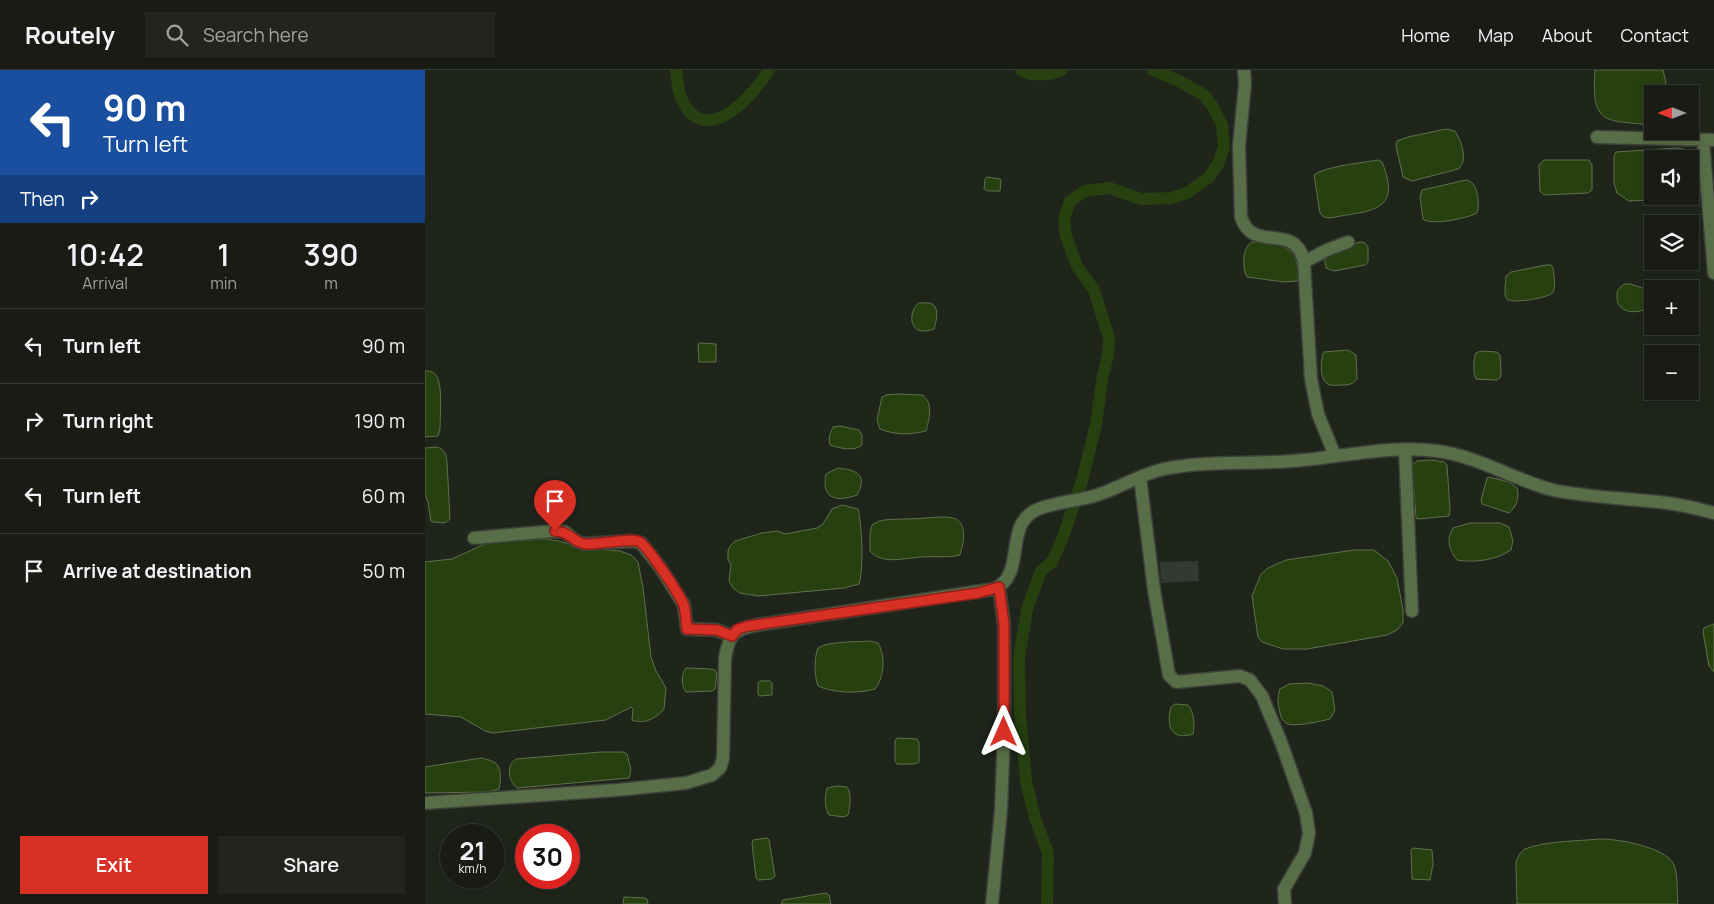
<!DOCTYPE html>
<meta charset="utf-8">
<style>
:root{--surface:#181c15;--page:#21251e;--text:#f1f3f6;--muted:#9fa1a0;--line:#363a34;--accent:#d93025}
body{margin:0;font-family:Manrope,sans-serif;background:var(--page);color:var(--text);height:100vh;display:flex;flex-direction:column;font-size:19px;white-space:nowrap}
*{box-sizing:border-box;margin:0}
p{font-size:16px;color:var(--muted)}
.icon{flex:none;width:28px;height:28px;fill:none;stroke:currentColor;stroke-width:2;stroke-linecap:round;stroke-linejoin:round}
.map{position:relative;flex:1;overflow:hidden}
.side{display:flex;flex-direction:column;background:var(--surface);width:425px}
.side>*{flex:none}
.guide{background:#1a4fa0;color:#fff;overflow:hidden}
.needle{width:32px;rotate:270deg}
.fabs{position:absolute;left:1219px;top:15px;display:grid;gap:10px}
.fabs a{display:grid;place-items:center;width:55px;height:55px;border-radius:0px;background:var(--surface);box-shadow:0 2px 8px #0003,0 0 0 1px var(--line);font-size:25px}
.speed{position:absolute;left:15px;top:754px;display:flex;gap:10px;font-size:25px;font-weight:700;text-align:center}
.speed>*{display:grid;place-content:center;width:65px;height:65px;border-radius:50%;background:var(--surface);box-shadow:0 2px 8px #0003,0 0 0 1px var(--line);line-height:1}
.speed small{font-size:12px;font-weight:400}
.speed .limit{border:8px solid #d22;background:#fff;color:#111}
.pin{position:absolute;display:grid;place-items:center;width:42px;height:42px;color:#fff;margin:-51px -21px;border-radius:50% 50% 50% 0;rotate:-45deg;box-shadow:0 0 5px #0007}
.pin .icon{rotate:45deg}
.me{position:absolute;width:55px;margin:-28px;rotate:0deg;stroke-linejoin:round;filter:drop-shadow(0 0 4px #0008)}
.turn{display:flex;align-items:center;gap:18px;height:105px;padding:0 20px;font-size:22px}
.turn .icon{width:65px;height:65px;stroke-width:2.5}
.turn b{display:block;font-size:35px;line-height:42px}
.then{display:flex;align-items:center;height:48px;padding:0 20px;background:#0003;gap:10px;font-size:19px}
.eta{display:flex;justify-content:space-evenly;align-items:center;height:85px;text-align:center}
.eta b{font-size:30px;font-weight:600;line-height:35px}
.action{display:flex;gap:10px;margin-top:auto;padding:10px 20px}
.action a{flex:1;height:58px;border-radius:0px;background:var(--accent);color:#fff;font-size:20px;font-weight:600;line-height:58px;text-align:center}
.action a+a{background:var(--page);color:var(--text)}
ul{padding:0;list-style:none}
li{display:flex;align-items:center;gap:15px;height:75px;padding:0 20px;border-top:1px solid var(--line)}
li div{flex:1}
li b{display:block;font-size:19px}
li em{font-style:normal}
header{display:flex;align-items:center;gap:30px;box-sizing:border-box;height:70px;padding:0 25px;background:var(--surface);border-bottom:1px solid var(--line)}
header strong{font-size:24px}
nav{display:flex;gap:28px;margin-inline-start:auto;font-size:18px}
.search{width:350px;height:45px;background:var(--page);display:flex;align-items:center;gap:12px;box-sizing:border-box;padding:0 18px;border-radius:0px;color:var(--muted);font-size:19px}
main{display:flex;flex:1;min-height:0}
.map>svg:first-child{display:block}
.water{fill:#26400f;stroke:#5e714c;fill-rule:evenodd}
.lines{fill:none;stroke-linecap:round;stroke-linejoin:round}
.canal{stroke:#26400f;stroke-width:12}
.building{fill:#343a31}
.minor-casing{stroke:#3b3f37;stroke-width:15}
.minor{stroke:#586e48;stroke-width:12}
.route-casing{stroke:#8d1f18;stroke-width:12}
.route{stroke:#d93025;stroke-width:9}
</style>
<header>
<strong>Routely</strong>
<div class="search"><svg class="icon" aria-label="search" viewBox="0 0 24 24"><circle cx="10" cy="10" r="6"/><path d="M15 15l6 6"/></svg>Search here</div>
<nav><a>Home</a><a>Map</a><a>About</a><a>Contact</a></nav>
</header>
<main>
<section class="side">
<div class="guide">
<div class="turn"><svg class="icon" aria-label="left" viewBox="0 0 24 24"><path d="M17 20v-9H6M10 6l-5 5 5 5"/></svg><div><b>90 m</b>Turn left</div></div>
<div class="then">Then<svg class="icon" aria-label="right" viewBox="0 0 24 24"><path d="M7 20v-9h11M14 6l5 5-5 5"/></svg></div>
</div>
<div class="eta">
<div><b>10:42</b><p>Arrival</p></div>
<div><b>1</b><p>min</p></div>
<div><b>390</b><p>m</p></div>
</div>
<ul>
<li><svg class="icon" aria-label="left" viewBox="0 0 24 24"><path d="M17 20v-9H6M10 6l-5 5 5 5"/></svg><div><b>Turn left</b></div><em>90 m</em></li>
<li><svg class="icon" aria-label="right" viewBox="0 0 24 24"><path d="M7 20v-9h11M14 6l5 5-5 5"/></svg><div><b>Turn right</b></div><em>190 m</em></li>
<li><svg class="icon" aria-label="left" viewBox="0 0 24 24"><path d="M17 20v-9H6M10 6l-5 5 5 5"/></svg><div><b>Turn left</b></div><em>60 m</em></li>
<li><svg class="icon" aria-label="arrive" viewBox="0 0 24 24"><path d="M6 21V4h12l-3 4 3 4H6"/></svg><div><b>Arrive at destination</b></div><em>50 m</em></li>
</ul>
<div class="action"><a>Exit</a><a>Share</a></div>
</section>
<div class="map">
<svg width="1289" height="834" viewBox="0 0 1289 834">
<rect width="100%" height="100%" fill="#20251c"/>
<path class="water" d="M1170 0H1238L1241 13V24H1228L1227 55C1180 50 1166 56 1170 0Z
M1021 59 1030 61C1036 70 1044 92 1033 99L987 111 978 107 971 76 972 71 983 67Z
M1252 78 1269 81 1273 88 1274 127 1271 131 1266 132 1228 130 1204 131 1192 123 1189 113V86L1191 82ZM1228 89H1265V126H1228Z
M953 90 957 92C978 144 944 140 905 148L899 147 895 143 889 105C901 96 937 93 953 90Z
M1119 90H1164L1167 95V120L1163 123 1119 125 1115 121 1114 95Z
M562 107 575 109 576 111 575 121H563L559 119 560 109Z
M1041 110C1053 111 1055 134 1052 143 1043 148 1007 156 998 149L995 127 997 120Z
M827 172C847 174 869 172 872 195 873 201 874 206 872 211L859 212 822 207C817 198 817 177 827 172Z
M936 172 940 173 943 177V192L940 195 909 201 901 198 899 185 907 179Z
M1121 195H1126L1128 198C1129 205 1131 216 1128 222 1125 228 1087 234 1082 229 1078 225 1081 212 1081 206L1086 202Z
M1200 214H1205L1224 220C1224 224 1226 231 1224 236 1218 244 1191 246 1192 226 1192 220 1194 217 1200 214Z
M494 233C498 233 504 232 507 234 515 238 511 253 509 259 482 269 483 240 494 233Z
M275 273 291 274V292H274L273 274Z
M923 280 931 285 932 309C928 314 924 315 918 315 914 315 909 316 905 315 894 312 895 290 899 282Z
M1056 281 1072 282 1075 285 1076 303 1075 308 1071 310 1051 309C1048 302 1048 290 1051 283Z
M0 301C4 301 8 301 11 305 18 314 15 347 15 359L13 366 0 367Z
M472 324 497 325C509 332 504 350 501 361 484 365 471 365 455 359L452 350 457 327 461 325Z
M415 356 434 360 437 365V375C429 382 414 378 405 375 403 368 405 364 408 357Z
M12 377C20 380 21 384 22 392L25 449 20 453 8 452 6 451 3 432 0 425V378Z
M1007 390 1019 392 1022 395 1025 440 1024 446 994 449 991 448 987 395 992 391Z
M413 398C432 400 443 405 432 425 412 432 396 430 401 404Z
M1064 407 1084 412 1092 418C1095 426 1091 438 1084 443L1057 434 1056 430 1062 408Z
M417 435 433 439C437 457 439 497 434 514L419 518 333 526 315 523 308 518 304 511 306 494 303 490V481L305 476 310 471 337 463 352 461 360 464 392 458 398 454 407 439Z
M514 447C519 447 527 447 531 449 543 456 538 475 535 485 523 488 512 486 499 487 482 487 458 496 445 481V464L447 455C457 448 466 450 478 449 490 449 502 448 514 447Z
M1045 453H1075L1084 457 1088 471 1086 480C1071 490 1050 493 1032 490 1024 480 1021 469 1028 458Z
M120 469 134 471 157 478 195 481 206 485 213 492 218 518 226 587 231 601 241 618 239 639C232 648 218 655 207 650L208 639 206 637 181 650 68 663 60 661 36 647 0 644V492L27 489 62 473Z
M929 480H949L963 491 972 508 978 540V553L972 560 962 565 882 579H858L837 572 833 567 827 526 836 504 843 498 861 490Z
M1289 554V602L1284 596 1278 562 1279 558Z
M445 571 453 573C461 586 459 608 450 619 433 624 409 623 393 616 389 604 389 589 393 578 404 571 432 572 445 571Z
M261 598 285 599 290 600 292 605 290 619 287 621 261 622C256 616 256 604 261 598Z
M335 611H345L347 613V625L334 626 333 624V613Z
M883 613 898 616 907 622 910 640 905 649C896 651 868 658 861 653 857 651 856 647 855 643 853 635 852 628 855 619L864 614Z
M750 634 763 635C769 642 770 655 768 664 746 671 741 656 746 637Z
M472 668 492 669 494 673V692L489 694H472L470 691V671Z
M176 682H198L202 684 206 700 204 708 92 718C83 711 81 695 91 689Z
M56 688C60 689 65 690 69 692 77 696 76 712 74 719L63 722 0 723V697Z
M412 716 422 717C427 725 425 736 423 745L419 747 404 745C399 737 400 726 402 718Z
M342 768 344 770 350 806 347 809 333 810 331 808 327 773 328 770Z
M1175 769C1194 769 1241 777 1249 795 1253 804 1252 824 1253 834H1092L1091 792C1093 787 1095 782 1100 779 1119 771 1155 771 1175 769Z
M988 778 1007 780 1008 794 1005 810 987 809 986 780Z
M401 823 404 825 406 834H356L358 830Z
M199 827 219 828 222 829 223 834H198Z"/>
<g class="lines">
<path class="canal" d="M251 0C252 11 253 24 259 34 284 77 329 24 344 0
M596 0C608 7 625 5 637 0
M622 834 623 783 610 748 601 711 595 644 594 588 602 539 616 501 627 492 638 467 657 411 671 354 678 305 683 285 684 268 669 220 652 196 641 166 639 149 645 131 660 121 684 118 716 129 746 128 762 123 784 107 793 94 799 77 797 55 788 37 779 25 756 12 728 0"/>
</g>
<path class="building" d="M773 491 774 511 736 513 735 492Z"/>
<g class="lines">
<defs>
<path id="minor" d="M819 0 820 14 814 76 816 147C828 185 870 150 879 192L886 309 893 344 910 386
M1172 67 1289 70
M1278 70 1289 203
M879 192 902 180 923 172
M980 380 987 541
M715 407 729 520 744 605 751 612 815 606 825 610 837 626 856 672 881 743 884 763 880 783 859 819 860 834
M49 468 130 461 140 462 151 471 159 474 207 471 216 473 235 497 259 535 262 559 292 560 307 566
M0 733 192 720 261 713 287 705 295 698 298 689 300 588C304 565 308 559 332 555L569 519C602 505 578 456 611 440 629 432 651 431 669 426 693 419 715 404 739 399 784 390 832 395 878 390 922 386 967 375 1012 381 1053 386 1089 410 1128 420 1166 428 1204 428 1242 433 1258 435 1274 439 1289 443
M567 834 576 740 579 662V554L574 517"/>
</defs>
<use href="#minor" class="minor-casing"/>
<use href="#minor" class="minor"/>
</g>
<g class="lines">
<defs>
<path id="route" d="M130 461C145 461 148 473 161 474 174 475 206 467 215 472 223 477 256 526 259 536 261 543 261 552 262 559L292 560 307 566 313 559 323 556 553 523 574 517 579 554V662"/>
</defs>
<use href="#route" class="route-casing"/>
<use href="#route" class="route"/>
</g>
</svg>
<div class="fabs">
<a><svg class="needle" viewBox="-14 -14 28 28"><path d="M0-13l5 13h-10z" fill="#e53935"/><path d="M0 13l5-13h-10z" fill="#9fa1a0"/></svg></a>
<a><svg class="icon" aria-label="sound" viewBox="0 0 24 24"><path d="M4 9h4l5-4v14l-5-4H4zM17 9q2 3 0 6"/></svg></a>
<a><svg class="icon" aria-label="layers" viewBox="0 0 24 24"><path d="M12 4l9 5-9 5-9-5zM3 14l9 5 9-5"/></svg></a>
<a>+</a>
<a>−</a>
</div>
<div class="speed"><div>21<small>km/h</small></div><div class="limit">30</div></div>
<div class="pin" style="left:130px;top:461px;background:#d93025"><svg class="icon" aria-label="arrive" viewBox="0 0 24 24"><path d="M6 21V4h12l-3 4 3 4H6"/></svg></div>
<svg class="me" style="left:579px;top:662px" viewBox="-20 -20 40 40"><path d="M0-17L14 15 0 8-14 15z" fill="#d93025" stroke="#fff" stroke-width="4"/></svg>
</div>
</main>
